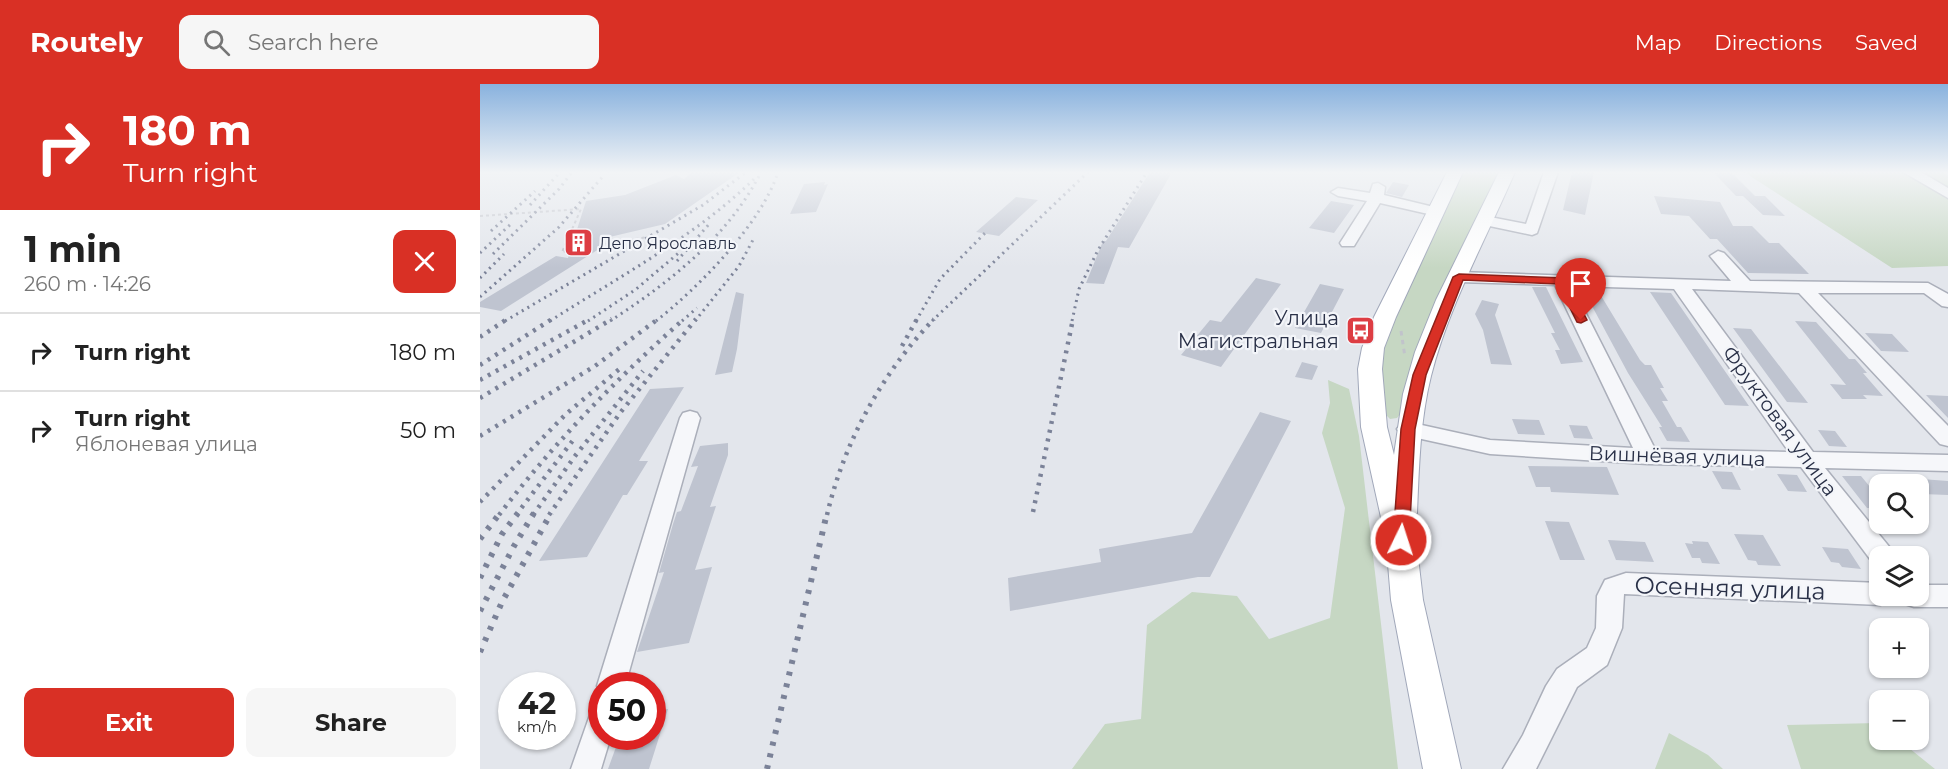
<!DOCTYPE html>
<meta charset="utf-8">
<style>
:root{--surface:#fff;--page:#f6f6f6;--text:#222;--muted:#767676;--line:#e0e0e0;--accent:#d93025}
body{margin:0;font-family:Montserrat,sans-serif;background:var(--page);color:var(--text);height:100vh;display:flex;flex-direction:column;font-size:22px;white-space:nowrap}
*{box-sizing:border-box;margin:0}
p{font-size:20px;color:var(--muted)}
.icon{flex:none;width:33px;height:33px;fill:none;stroke:currentColor;stroke-width:2;stroke-linecap:round;stroke-linejoin:round}
.map{position:relative;flex:1;overflow:hidden}
.panel{display:flex;flex-direction:column;background:var(--surface);width:480px}
.panel>*{flex:none}
.top-card{background:#d93025;color:#fff;overflow:hidden}
.fabs{position:absolute;left:1389px;top:390px;display:grid;gap:12px}
.fabs a{display:grid;place-items:center;width:60px;height:60px;border-radius:12px;background:var(--surface);box-shadow:0 2px 4px #0004;font-size:30px}
.speed{position:absolute;left:18px;top:588px;display:flex;gap:12px;font-size:30px;font-weight:700;text-align:center}
.speed>*{display:grid;place-content:center;width:78px;height:78px;border-radius:50%;background:var(--surface);box-shadow:0 2px 4px #0004;line-height:1}
.speed small{font-size:15px;font-weight:400}
.speed .limit{border:9px solid #d22;background:#fff;color:#111}
.pin{position:absolute;display:grid;place-items:center;width:51px;height:51px;color:#fff;margin:-62px -26px;border-radius:50% 50% 50% 0;rotate:-45deg;box-shadow:0 0 6px #0007}
.pin .icon{rotate:45deg}
.me{position:absolute;width:66px;margin:-33px;rotate:4deg;stroke-linejoin:round;filter:drop-shadow(0 0 4px #0008)}
.turn{display:flex;align-items:center;gap:21px;height:126px;padding:0 24px;font-size:27px}
.turn .icon{width:78px;height:78px;stroke-width:2.5}
.turn b{display:block;font-size:42px;line-height:51px}
.round{display:grid;place-items:center;flex:none;width:63px;height:63px;border-radius:12px;background:var(--page)}
.overview{display:flex;align-items:center;justify-content:space-between;height:102px;padding:0 24px}
h1{font-size:36px;font-weight:700;line-height:45px}
.action{display:flex;gap:12px;margin-top:auto;padding:12px 24px}
.action a{flex:1;height:69px;border-radius:12px;background:var(--accent);color:#fff;font-size:24px;font-weight:700;line-height:69px;text-align:center}
.action a+a{background:var(--page);color:var(--text)}
ul{padding:0;list-style:none}
li{display:flex;align-items:center;gap:18px;height:78px;padding:0 24px;border-top:2px solid var(--line)}
li div{flex:1}
li b{display:block;font-size:22px}
li em{font-style:normal}
header{display:flex;align-items:center;gap:36px;box-sizing:border-box;height:84px;padding:0 30px;background:var(--accent);color:#fff}
header strong{font-size:28px}
nav{display:flex;gap:33px;margin-inline-start:auto;font-size:21px}
.search{width:420px;height:54px;background:var(--page);display:flex;align-items:center;gap:15px;box-sizing:border-box;padding:0 21px;border-radius:12px;color:var(--muted);font-size:22px}
main{display:flex;flex:1;min-height:0}
.map>svg:first-child{display:block}
.green{fill:#c6d7c3}
.building{fill:#bfc4d0}
.lines{fill:none;stroke-linecap:round;stroke-linejoin:round}
.minor-casing{stroke:#abafba;stroke-width:3}
.major-casing{stroke:#a1a8ba;stroke-width:2}
.path-far1{stroke:#c1c3cb;stroke-width:2;stroke-dasharray:3 3;stroke-linecap:butt}
.path{stroke:#c1c3cb;stroke-width:3;stroke-dasharray:4.5 4.5;stroke-linecap:butt}
.minor{fill:#f6f7fa;fill-rule:evenodd}
.major{fill:#fff;fill-rule:evenodd}
.rail-far2{stroke:#7b8298;stroke-width:3;stroke-dasharray:2 4.5;stroke-linecap:butt}
.rail-far1{stroke:#7b8298;stroke-width:4.5;stroke-dasharray:3 6;stroke-linecap:butt}
.rail{stroke:#7b8298;stroke-width:6;stroke-dasharray:4 8;stroke-linecap:butt}
.route{fill:#d93025;stroke:#8d1f18;stroke-width:1.5}
.labels{text-anchor:middle;dominant-baseline:central;stroke-width:4.5;stroke-linejoin:round;paint-order:stroke}
.far-poi-label{font-size:16px;fill:#293047;stroke:#f3f5f9;text-anchor:start}
.poi-label{font-size:20px;fill:#293047;stroke:#f3f5f9;text-anchor:end}
.street-label{font-size:20px;fill:#293047;stroke:#f3f5f9}
.near-street-label{font-size:24px;fill:#293047;stroke:#f3f5f9}
</style>
<header>
<strong>Routely</strong>
<div class="search"><svg class="icon" aria-label="search" viewBox="0 0 24 24"><circle cx="10" cy="10" r="6"/><path d="M15 15l6 6"/></svg>Search here</div>
<nav><a>Map</a><a>Directions</a><a>Saved</a></nav>
</header>
<main>
<section class="panel">
<div class="top-card">
<div class="turn"><svg class="icon" aria-label="right" viewBox="0 0 24 24"><path d="M7 20v-9h11M14 6l5 5-5 5"/></svg><div><b>180 m</b>Turn right</div></div>
</div>
<div class="overview"><div><h1>1 min</h1><p>260 m · 14:26</p></div><a class="round" style="background:#d93025;color:#fff"><svg class="icon" aria-label="close" viewBox="0 0 24 24"><path d="M6 6l12 12M18 6L6 18"/></svg></a></div>
<ul>
<li><svg class="icon" aria-label="right" viewBox="0 0 24 24"><path d="M7 20v-9h11M14 6l5 5-5 5"/></svg><div><b>Turn right</b></div><em>180 m</em></li>
<li><svg class="icon" aria-label="right" viewBox="0 0 24 24"><path d="M7 20v-9h11M14 6l5 5-5 5"/></svg><div><b>Turn right</b><p>Яблоневая улица</p></div><em>50 m</em></li>
</ul>
<div class="action"><a>Exit</a><a>Share</a></div>
</section>
<div class="map">
<svg width="1468" height="685" viewBox="0 0 1468 685">
<rect width="100%" height="100%" fill="#e3e6ec"/>
<path class="green" d="M981 88H1020L921 329 917 334 910 335C894 321 903 275 906 256Z
M1264 88H1463L1468 92V182L1412 184Z
M848 296 869 305 879 352 918 685H592L625 640 661 635 667 541 712 508 757 512 789 555 850 534 865 424 842 349 850 319Z
M1398 639 1400 656H1419L1455 685H1321L1307 641Z
M1189 649 1228 671 1243 685H1175Z"/>
<path class="building" d="M212 88H260L185 140 121 155 119 165 21 227 0 223V218L76 172 88 174 106 117 145 111 196 91 204 95Z
M670 88H692L649 164 638 163 624 200 606 199 623 157H626Z
M1092 88H1114L1105 131 1083 126Z
M1234 89H1252L1275 112H1269H1285L1305 132 1283 131 1263 112H1256Z
M345 98 344 101 348 100 336 128 310 130 324 100Z
M913 98 929 101 922 113 906 109Z
M1174 112 1240 118 1253 142H1272L1289 159H1299L1329 190 1268 189 1237 155H1230L1209 132 1181 130Z
M536 113 558 116 519 152 496 148Z
M851 117 874 121 854 149 829 144Z
M776 194 801 200 741 283 701 271 730 236 741 238Z
M840 200 864 205 841 249 815 244Z
M1052 203H1066L1103 278 1081 280 1075 266H1080L1071 249H1075Z
M256 208 264 210 257 265 252 288 235 291Z
M1170 208 1191 209 1269 322 1245 321Z
M1105 209 1120 210 1160 276 1165 281H1171L1184 304H1180L1188 317H1182L1197 343H1201L1210 358 1187 357 1179 343H1182L1148 289Z
M1002 216 1019 220 1015 231 1032 281 1011 280 1003 246 995 230Z
M1315 237 1336 238 1369 275H1375L1387 289H1383L1403 312 1383 311 1387 315H1362L1350 300 1366 301Z
M1253 244 1271 245 1328 319 1307 318Z
M1385 249 1412 250 1429 268 1401 267Z
M822 278 838 282 832 296 815 293Z
M204 303 159 377H168L147 411H143L107 473 59 477 170 305Z
M1446 311 1468 312V334Z
M780 328 811 337 730 493H718L530 527 528 494 621 478 619 465 712 449Z
M1032 335 1059 336 1065 351 1038 350Z
M1089 341 1107 342 1113 355 1094 354Z
M1338 346 1355 347 1367 363 1349 362Z
M248 359V371L230 423 236 422 215 486 232 483 209 559 157 568 184 488 179 489 193 440 197 428 201 427 218 382 211 383 220 362Z
M1048 382 1127 383 1139 411 1071 408 1070 403H1056Z
M1232 387 1252 388 1261 406 1242 405Z
M1297 390 1317 391 1327 408 1308 407Z
M1362 392H1381L1400 415V424H1387Z
M1428 394 1468 397V411L1442 410 1438 406V400H1434Z
M1065 437 1089 438 1105 476H1080Z
M1254 450 1283 451 1301 482 1278 481 1276 477 1268 476Z
M1128 456 1165 458 1174 478 1136 476Z
M1212 457 1228 458 1240 480 1222 479 1220 474H1212L1205 459 1213 460Z
M1342 463 1368 465 1381 485 1362 483 1359 479 1351 478Z
M188 625 169 685H128L140 652H172V627Z"/>
<g class="lines">
<defs>
<path id="minor" d="M1064 88H1078L1057 149 1052 151 1000 140 997 137 1000 134 1005 132 1046 140Z
M1423 88H1441L1468 104V114Z
M898 99 905 103 904 111 962 125 964 128 957 132 900 119 874 162H862L860 159 887 117 858 112 851 108 858 104 890 109 893 100Z
M1238 167 1244 169 1270 197 1448 199 1468 210V223L1462 222 1444 209H1338L1468 342V362L1460 360 1319 209 1212 205 1333 368 1468 371V387L1345 384 1411 465 1414 472H1400V481L1393 479 1321 383 1168 380 1010 370 928 352 921 350 917 345 921 340 928 338 1010 356 1153 364 1075 201 979 198 971 193 979 188 1251 197 1230 172ZM1092 202 1194 205 1309 368 1175 365Z
M210 327 217 329 220 334 145 602H122V611L117 602 200 334 203 329Z
M1146 489 1400 499V512H1412L1409 518 1400 521 1144 510 1142 544 1127 581 1097 603 1056 685H1023L1043 651 1066 602 1077 585 1107 564 1116 544 1117 512 1125 496Z
M1438 501H1468V523H1434L1425 520 1421 512H1438Z
M122 621V652H131L121 685H91L112 625Z"/>
<path id="major" d="M967 88H983L916 233 904 264 902 285 907 343 914 371 923 310 935 268 956 216 1019 88H1035C1006 155 969 221 951 292 940 336 939 383 937 429L931 437 936 456 943 516 981 685H943L911 516 906 456 881 343 878 285 882 264 894 233Z"/>
</defs>
<use href="#minor" class="minor-casing"/>
<use href="#major" class="major-casing"/>
<path class="path-far1" d="M0 132 101 125 82 168 113 162
M120 161 168 153"/>
<path class="path" d="M921 247 925 273"/>
<use href="#minor" class="minor"/>
<use href="#major" class="major"/>
<path class="rail-far2" d="M50 121 80 88
M11 147 55 107
M0 169 33 138
M13 170 79 105 92 88
M197 177 230 139
M0 194 24 170
M0 213 79 143 124 91
M25 237 223 121 266 88
M70 237C140 192 218 151 277 92
M108 237 155 206 201 167
M130 237C189 199 249 152 281 88
M176 237C218 204 282 139 298 88
M202 237 217 224
M215 237 259 182 274 154
M436 237 460 195 505 149
M452 237 608 88
M592 237 599 205 618 166 667 88"/>
<path class="rail-far1" d="M0 253 27 235
M422 262 437 235
M0 281 72 235
M0 296 110 235
M0 314 132 235
M0 352 115 282 178 235
M0 418 86 330 143 282
M553 428 593 235
M19 431C73 360 136 295 204 235
M36 431 94 355
M53 431 95 372 163 287
M69 431 140 329 216 235
M347 431C364 358 402 289 454 235"/>
<path class="rail" d="M0 455 20 429
M0 494 22 450 38 429
M0 527 34 462 54 429
M0 568 22 518 71 429
M287 685 347 429"/>
</g>
<linearGradient id="sky" x2="0" y2="1"><stop stop-color="#89b2de"/><stop offset="0.48" stop-color="#f2f4f6"/><stop offset="1" stop-color="#f2f4f6" stop-opacity="0"/></linearGradient>
<rect width="1468" height="184" fill="url(#sky)"/>
<path class="route" d="M979 190 1085 194 1107 236 1101 239 1097 238 1078 200 983 196 946 291 935 345 929 456 926 460H915L913 456 921 345 933 291 973 193Z"/>
<defs>
<symbol id="building-square" viewBox="-11 -11 22 22"><rect x="-9" y="-9" width="18" height="18" rx="4" fill="#dd3d43" stroke="#f3f5f9"/><path d="M-4-6H4V6H1V3H-1V6H-4ZM-2.5-4.3h1.7v1.8h-1.7ZM.8-4.3h1.7v1.8H.8ZM-2.5-1h1.7V.8h-1.7ZM.8-1h1.7V.8H.8Z" fill="#fff"/></symbol>
<symbol id="bus-square" viewBox="-11 -11 22 22"><rect x="-9" y="-9" width="18" height="18" rx="4" fill="#dd3d43" stroke="#f3f5f9"/><path d="M-5-6H5V4H4V6H2V4H-2V6H-4V4H-5ZM-3.5-4V0h7V-4ZM-3.5 1.2v1.5H-2V1.2ZM2 1.2v1.5H3.5V1.2Z" fill="#fff"/></symbol>
</defs>
<g fill-rule="evenodd">
<use href="#building-square" x="82" y="142" width="33" height="33"/>
<use href="#bus-square" x="864" y="230" width="33" height="33"/>
</g>
<g class="labels">
<g class="far-poi-label">
<text x="119" y="159">Депо Ярославль</text>
</g>
<g class="poi-label">
<text x="859" y="234">Улица<tspan x="859" dy="23">Магистральная</tspan></text>
</g>
<g class="street-label">
<text transform="translate(1300 337) rotate(54)">Фруктовая улица</text>
<text transform="translate(1197 372) rotate(2)">Вишнёвая улица</text>
</g>
<g class="near-street-label">
<text transform="translate(1250 504) rotate(2)">Осенняя улица</text>
</g>
</g>
</svg>
<div class="fabs">
<a><svg class="icon" aria-label="search" viewBox="0 0 24 24"><circle cx="10" cy="10" r="6"/><path d="M15 15l6 6"/></svg></a>
<a><svg class="icon" aria-label="layers" viewBox="0 0 24 24"><path d="M12 4l9 5-9 5-9-5zM3 14l9 5 9-5"/></svg></a>
<a>+</a>
<a>−</a>
</div>
<div class="speed"><div>42<small>km/h</small></div><div class="limit">50</div></div>
<div class="pin" style="left:1101px;top:236px;background:#d93025"><svg class="icon" aria-label="arrive" viewBox="0 0 24 24"><path d="M6 21V4h12l-3 4 3 4H6"/></svg></div>
<svg class="me" style="left:921px;top:456px" viewBox="-20 -20 40 40"><circle r="17" fill="#d93025" stroke="#fff" stroke-width="3"/><path d="M0-11L8 9 0 5-8 9z" fill="#fff"/></svg>
</div>
</main>
